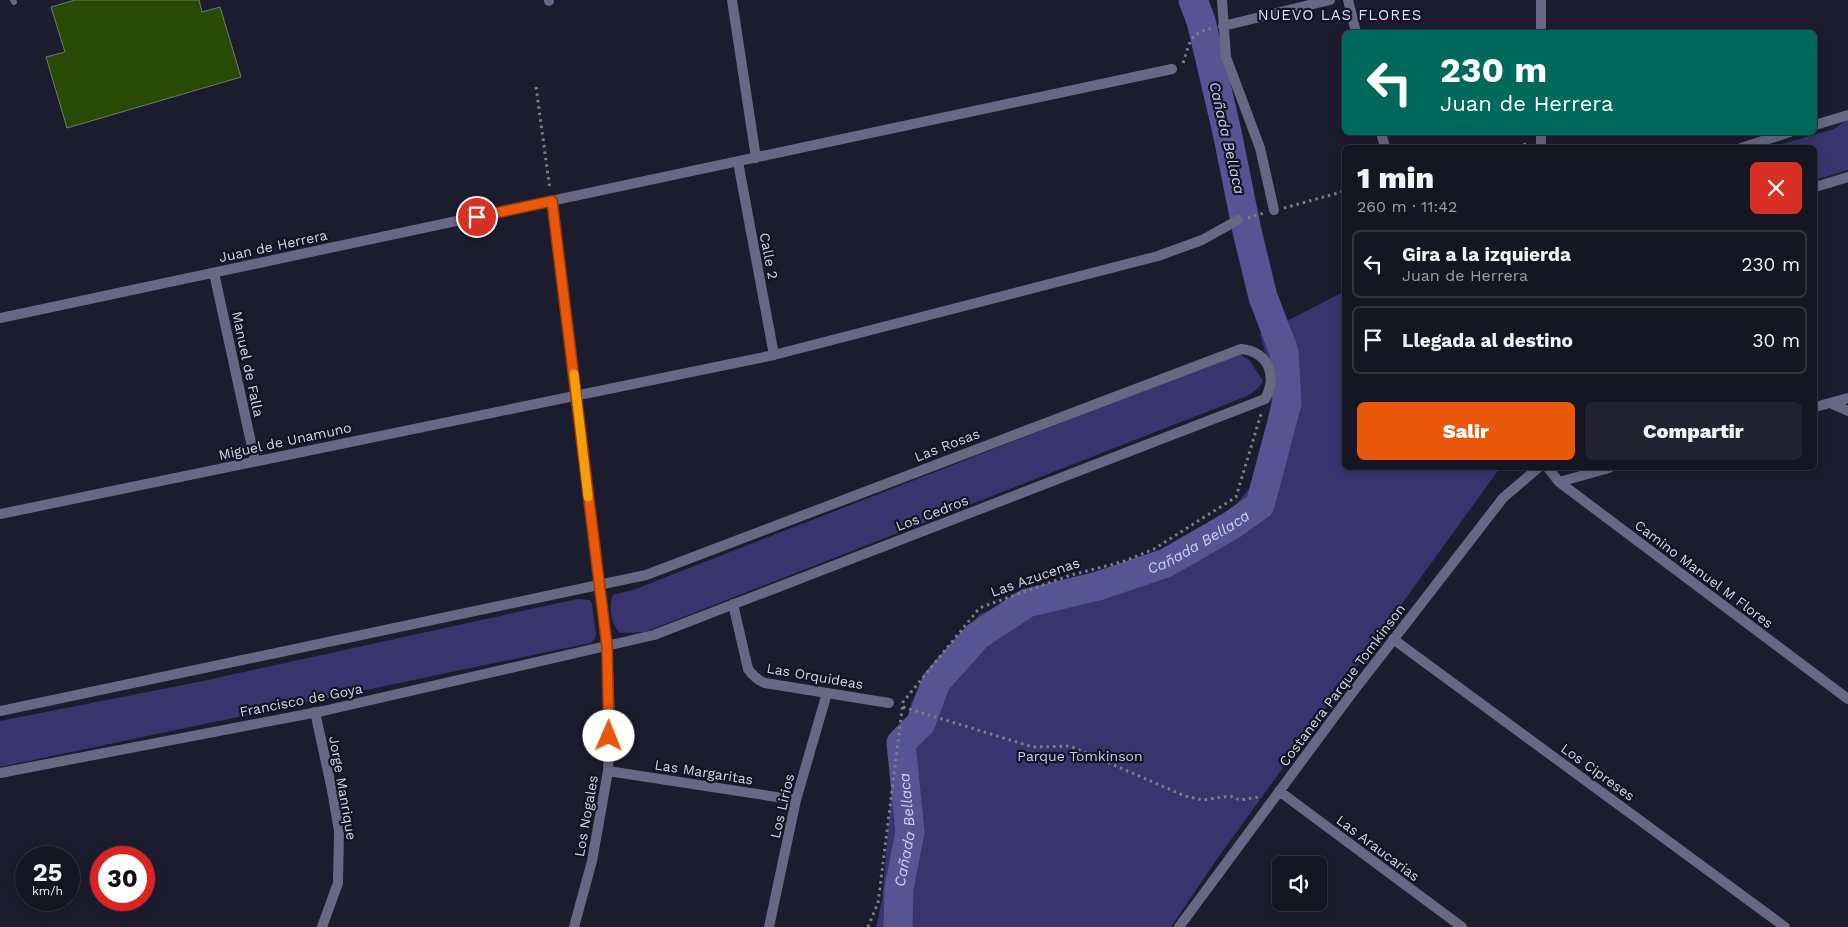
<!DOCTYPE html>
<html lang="es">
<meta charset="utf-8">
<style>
:root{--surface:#151523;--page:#222230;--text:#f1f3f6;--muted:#9d9fa6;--line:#343441;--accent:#ea580c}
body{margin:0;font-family:"Work Sans",sans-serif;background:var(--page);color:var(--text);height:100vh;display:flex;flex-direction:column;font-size:19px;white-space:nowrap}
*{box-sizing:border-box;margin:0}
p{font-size:16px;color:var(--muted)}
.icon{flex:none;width:28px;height:28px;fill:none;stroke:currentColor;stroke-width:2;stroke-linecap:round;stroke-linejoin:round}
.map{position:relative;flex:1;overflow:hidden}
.sheet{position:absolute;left:1342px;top:145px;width:475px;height:325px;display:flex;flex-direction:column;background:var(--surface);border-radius:8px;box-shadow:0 2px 12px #0003,0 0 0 1px var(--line)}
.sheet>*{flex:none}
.top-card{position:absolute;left:1342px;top:30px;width:475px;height:105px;border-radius:8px;box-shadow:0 2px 12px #0003,0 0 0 1px var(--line);background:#00695c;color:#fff;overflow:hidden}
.tools{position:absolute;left:1272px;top:856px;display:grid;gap:10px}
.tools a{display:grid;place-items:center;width:55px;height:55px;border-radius:8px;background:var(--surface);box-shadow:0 2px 12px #0003,0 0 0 1px var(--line);font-size:25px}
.speed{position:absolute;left:15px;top:846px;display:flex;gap:10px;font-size:25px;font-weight:700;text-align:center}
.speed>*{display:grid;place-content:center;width:65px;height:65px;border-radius:50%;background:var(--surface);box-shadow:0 2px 12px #0003,0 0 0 1px var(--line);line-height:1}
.speed small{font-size:12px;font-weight:400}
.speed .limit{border:8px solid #d22;background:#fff;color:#111}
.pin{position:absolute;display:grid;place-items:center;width:42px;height:42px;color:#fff;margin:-21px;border:2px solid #fff;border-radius:50%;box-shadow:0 1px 5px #0007}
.me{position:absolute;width:55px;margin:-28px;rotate:1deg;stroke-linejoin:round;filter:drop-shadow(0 0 4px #0008)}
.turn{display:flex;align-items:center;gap:18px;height:105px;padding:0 15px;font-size:22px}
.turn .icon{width:65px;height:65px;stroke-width:2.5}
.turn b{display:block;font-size:35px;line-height:42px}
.round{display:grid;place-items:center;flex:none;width:52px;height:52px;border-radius:8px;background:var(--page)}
.head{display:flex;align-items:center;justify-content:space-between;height:85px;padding:0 15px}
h1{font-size:30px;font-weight:800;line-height:38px}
.primary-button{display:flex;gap:10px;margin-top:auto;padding:10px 15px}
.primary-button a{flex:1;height:58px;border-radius:8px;background:var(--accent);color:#fff;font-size:20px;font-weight:800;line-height:58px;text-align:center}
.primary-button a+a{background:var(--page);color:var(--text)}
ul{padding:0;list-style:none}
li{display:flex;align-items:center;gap:15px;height:68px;margin:0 10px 8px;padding:0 5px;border:2px solid var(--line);border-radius:8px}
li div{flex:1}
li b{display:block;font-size:19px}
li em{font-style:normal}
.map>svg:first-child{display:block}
.green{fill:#39346e}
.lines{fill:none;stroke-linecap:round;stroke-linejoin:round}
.river{stroke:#575493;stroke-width:29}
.building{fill:#294a04;stroke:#6f7c65}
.path{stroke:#7c7c8d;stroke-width:3;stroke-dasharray:2.5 4;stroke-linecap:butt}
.service{stroke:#686885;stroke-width:6}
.minor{stroke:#686885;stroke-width:10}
.route-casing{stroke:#983908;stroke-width:12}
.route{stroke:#ea580c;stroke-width:9}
.slow{stroke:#f59e0b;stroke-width:9}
.labels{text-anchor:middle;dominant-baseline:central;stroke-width:4.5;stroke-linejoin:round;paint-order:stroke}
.street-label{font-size:14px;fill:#d6d6e4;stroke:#131325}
.park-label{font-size:14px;fill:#cacaf0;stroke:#131325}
.neighbourhood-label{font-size:15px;letter-spacing:1px;fill:#dedffa;stroke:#131325}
.water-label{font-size:15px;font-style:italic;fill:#cecef4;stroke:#131325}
</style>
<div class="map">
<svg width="1848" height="927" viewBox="0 0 1848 927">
<rect width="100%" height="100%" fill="#1c1c2f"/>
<path class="green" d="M1848 119V170L1815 180V148H1769L1834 129Z
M1345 291V468H1500L1217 859 1171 927H876L882 900 893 772 911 704 920 683 980 614 1038 590 1103 574 1146 560 1234 507 1252 485 1265 438 1272 394 1266 354 1260 335Z
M1241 355 1250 361 1263 381C1257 392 1249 395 1237 400L645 632 620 633C611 625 608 606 613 595L633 590 1229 357Z
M577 599 590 600 592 604 596 635 594 640 590 643 0 767V721L198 682Z"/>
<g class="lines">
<path class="river" id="s1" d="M898 927 899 888 910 832 901 743 921 723 936 682 977 636 1027 603 1098 586 1166 563 1232 525 1260 505 1287 403 1284 352 1263 297 1247 231 1227 132 1201 21 1193 0"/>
</g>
<path class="building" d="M75 0H199L202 12 220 7 241 77 67 128 46 57 65 52 51 7Z"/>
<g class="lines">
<path class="path" d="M1183 63C1190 42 1189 33 1213 28
M536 87 550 190
M1511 148 1530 143
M1284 208 1345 191
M1248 218 1264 213
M903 707 1033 747 1070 746 1185 796 1203 800 1230 796 1240 800 1259 797
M868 927 878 903 903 702 977 611 982 607 1068 576 1125 561 1154 549 1236 497 1261 414"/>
<path class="service" d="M13 0 14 2"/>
<path class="minor" d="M549 0V1
M732 0 756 158
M1222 0 1226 57 1260 148 1274 210
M1348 0 1356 32
M1223 26 1330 0
M1541 32V0
M1815 125 1848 115
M1381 132 1385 148
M1541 132V148
M1741 148 1790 132
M738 162 774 355
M1815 187 1848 177
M552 201 607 647 610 719 608 771 592 861 574 927
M214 273 255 461
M0 318 1172 69
M1830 403 1848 411
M1815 407 1848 398
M1548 468 1559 482 1848 699
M1559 482 1609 468
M0 514 774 355 1158 256 1202 240 1238 220
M733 604 748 669C753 676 757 680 765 683L889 703
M1393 639 1785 927
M0 711 646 575 1241 349C1268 352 1278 375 1265 399L654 635 323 711 0 773
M315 712 332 790 339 831 338 883 322 927
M608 771 796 800
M1279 791 1462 927
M769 927 796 800 827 693
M1179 927 1349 697 1503 498 1538 468"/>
</g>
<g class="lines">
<defs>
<path id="route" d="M477 217 552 201 607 646 609 736"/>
</defs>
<use href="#route" class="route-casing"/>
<use href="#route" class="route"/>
<path class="slow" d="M574 374 588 497"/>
</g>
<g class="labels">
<g class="street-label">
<text transform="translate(273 246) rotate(-12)">Juan de Herrera</text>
<text transform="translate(769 256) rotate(79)">Calle 2</text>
<text transform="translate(248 364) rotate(78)">Manuel de Falla</text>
<text transform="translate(285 441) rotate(-12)">Miguel de Unamuno</text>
<text transform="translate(947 445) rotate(-21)">Las Rosas</text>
<text transform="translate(932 513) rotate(-21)">Los Cedros</text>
<text transform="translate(1704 574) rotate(37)">Camino Manuel M Flores</text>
<text transform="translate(1035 577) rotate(-19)">Las Azucenas</text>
<text transform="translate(815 676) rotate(10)">Las Orquideas</text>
<text transform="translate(1342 685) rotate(-53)">Costanera Parque Tomkinson</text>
<text transform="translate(301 700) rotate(-11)">Francisco de Goya</text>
<text transform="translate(704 772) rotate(9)">Las Margaritas</text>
<text transform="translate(1598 772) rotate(36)">Los Cipreses</text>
<text transform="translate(343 788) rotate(80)">Jorge Manrique</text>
<text transform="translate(782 806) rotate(-77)">Los Lirios</text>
<text transform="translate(586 816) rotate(-80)">Los Nogales</text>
<text transform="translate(1378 848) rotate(37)">Las Araucarias</text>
</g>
<g class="park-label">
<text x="1080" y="756">Parque Tomkinson</text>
</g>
<g class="neighbourhood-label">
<text x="1340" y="15">NUEVO LAS FLORES</text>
</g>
<g class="water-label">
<text transform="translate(1227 138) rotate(77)">Cañada Bellaca</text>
<text stroke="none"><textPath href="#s1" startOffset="562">Cañada Bellaca</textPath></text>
<text stroke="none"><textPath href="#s1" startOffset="98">Cañada Bellaca</textPath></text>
</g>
</g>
</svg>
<div class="tools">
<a><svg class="icon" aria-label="sound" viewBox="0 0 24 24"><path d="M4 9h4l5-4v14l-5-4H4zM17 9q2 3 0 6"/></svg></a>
</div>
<div class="speed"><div>25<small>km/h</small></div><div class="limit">30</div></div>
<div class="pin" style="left:477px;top:217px;background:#d93025"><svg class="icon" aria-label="arrive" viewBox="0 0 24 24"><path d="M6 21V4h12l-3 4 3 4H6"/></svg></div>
<svg class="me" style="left:609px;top:736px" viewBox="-20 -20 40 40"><circle r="19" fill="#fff"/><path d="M0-13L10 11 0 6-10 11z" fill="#ea580c"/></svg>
<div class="top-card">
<div class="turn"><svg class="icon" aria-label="left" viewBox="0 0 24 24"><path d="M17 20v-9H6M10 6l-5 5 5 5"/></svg><div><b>230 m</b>Juan de Herrera</div></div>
</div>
<section class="sheet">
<div class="head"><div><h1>1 min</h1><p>260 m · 11:42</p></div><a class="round" style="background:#d93025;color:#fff"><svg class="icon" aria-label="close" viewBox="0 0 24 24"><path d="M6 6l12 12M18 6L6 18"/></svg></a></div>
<ul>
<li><svg class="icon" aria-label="left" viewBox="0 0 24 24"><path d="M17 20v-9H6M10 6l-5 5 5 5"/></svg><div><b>Gira a la izquierda</b><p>Juan de Herrera</p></div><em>230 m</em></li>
<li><svg class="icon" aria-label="arrive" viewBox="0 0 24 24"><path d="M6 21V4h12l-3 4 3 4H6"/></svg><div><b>Llegada al destino</b></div><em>30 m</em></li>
</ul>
<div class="primary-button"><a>Salir</a><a>Compartir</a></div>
</section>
</div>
